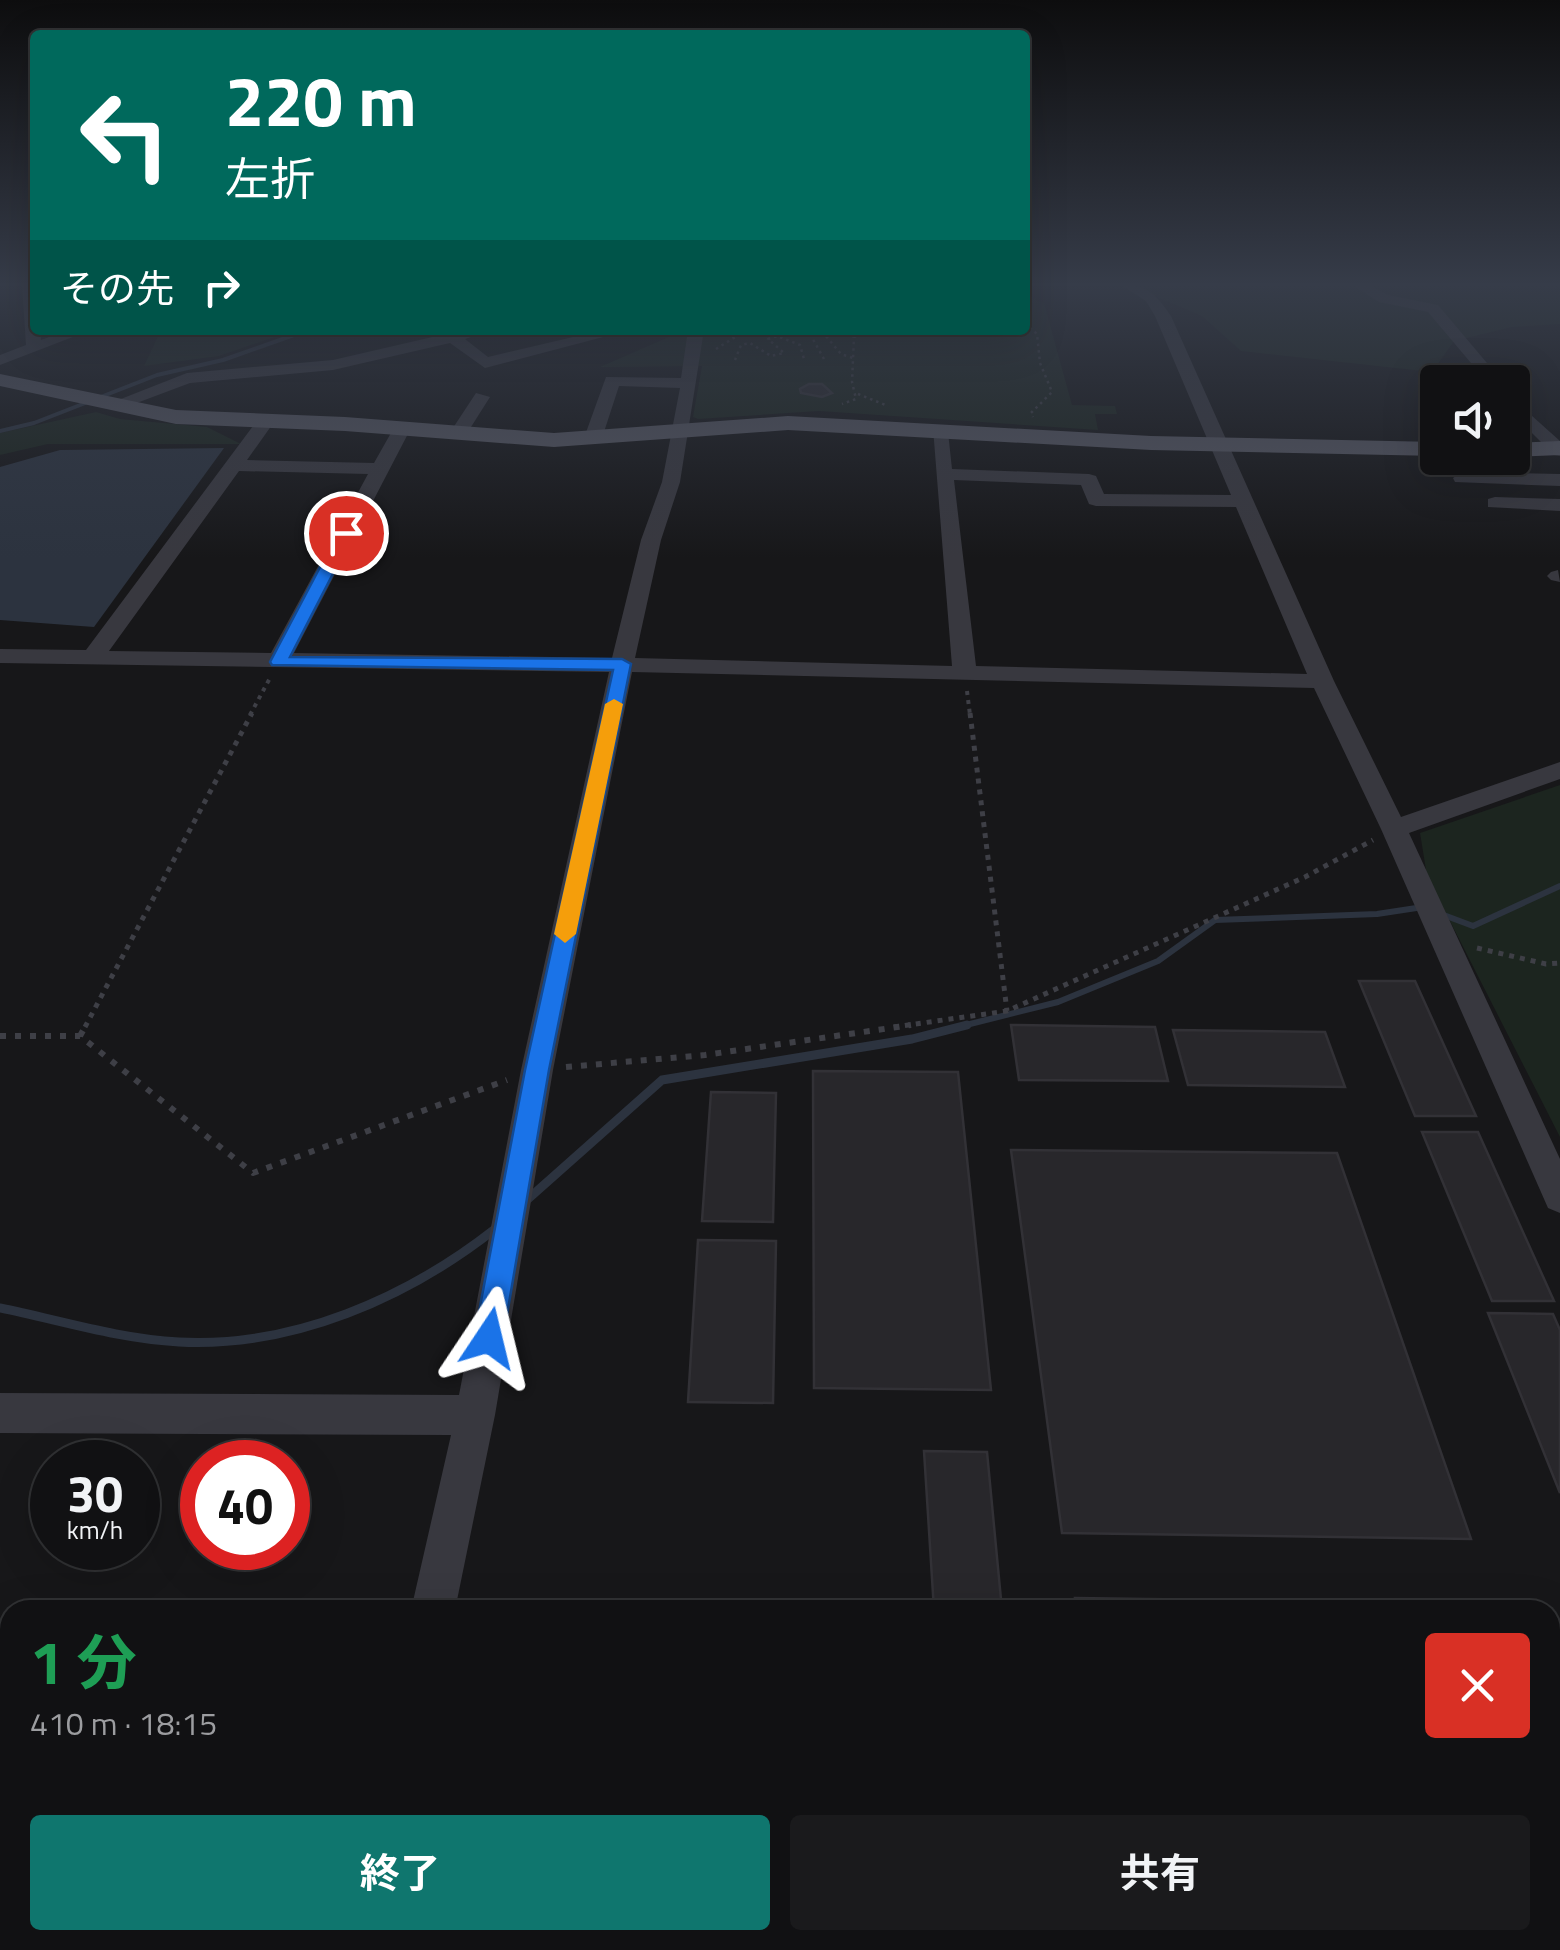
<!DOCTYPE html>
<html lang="ja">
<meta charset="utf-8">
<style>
:root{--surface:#111113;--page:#1a1a1c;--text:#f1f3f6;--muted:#9c9da0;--line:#303133;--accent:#0f766e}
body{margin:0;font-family:"Titillium Web","Noto Sans JP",sans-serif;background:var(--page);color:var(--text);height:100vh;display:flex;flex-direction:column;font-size:38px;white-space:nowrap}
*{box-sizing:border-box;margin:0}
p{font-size:32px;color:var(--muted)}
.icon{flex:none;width:55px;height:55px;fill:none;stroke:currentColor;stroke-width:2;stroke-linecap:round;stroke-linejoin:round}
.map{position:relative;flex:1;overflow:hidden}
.panel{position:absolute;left:0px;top:1600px;width:1560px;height:350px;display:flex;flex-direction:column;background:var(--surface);border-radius:30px 30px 0 0;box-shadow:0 10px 40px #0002,0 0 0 2px var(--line)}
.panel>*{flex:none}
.guide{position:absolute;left:30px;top:30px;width:1000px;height:305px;border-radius:10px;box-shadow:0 10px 40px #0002,0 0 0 2px var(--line);background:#00695c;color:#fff;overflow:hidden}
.buttons{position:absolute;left:1420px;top:365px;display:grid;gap:20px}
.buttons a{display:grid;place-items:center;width:110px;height:110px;border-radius:10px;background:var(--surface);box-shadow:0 10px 40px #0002,0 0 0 2px var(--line);font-size:50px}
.speed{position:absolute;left:30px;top:1440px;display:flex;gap:20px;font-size:50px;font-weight:700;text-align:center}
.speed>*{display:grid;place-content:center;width:130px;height:130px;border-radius:50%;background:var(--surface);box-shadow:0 10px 40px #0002,0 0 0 2px var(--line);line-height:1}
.speed small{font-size:25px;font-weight:400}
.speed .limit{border:15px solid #d22;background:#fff;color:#111}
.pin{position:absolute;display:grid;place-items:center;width:85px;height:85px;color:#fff;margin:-42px;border:5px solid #fff;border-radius:50%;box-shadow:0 2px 10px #0007}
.me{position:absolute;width:110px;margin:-55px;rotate:10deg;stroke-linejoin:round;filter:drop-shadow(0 0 8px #0008)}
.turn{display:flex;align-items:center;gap:35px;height:210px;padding:0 30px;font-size:45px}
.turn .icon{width:130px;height:130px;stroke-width:2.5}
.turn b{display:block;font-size:70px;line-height:85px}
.then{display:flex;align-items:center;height:95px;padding:0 30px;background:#0003;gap:20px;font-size:38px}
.round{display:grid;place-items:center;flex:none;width:105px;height:105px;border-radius:10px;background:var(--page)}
.head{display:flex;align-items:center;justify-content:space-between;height:170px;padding:0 30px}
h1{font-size:60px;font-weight:700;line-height:75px;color:#1e9e55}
.button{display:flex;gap:20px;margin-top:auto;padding:20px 30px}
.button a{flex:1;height:115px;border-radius:10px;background:var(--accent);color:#fff;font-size:40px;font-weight:700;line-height:115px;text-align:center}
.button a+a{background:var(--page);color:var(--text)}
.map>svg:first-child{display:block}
.green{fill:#1c251f}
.water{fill:#2c333f}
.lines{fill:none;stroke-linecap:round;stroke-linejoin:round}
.stream-far2{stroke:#2c333f;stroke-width:4}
.stream-far1{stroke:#2c333f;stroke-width:6}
.stream{stroke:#2c333f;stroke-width:9}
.building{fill:#28272b;stroke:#323136;stroke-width:2.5}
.path-far3{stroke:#3e3f46;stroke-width:2.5;stroke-dasharray:2.5 4;stroke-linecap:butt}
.path-far2{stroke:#3e3f46;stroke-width:4;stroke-dasharray:4 5;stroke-linecap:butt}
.path-far1{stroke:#3e3f46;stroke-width:5;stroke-dasharray:5 6;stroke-linecap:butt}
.path{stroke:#3e3f46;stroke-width:6;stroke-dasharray:6 9;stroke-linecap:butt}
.minor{fill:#38383f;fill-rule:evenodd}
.major{fill:#53545e;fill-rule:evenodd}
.route{fill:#1a73e8;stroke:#114b97;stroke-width:2.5}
.slow{fill:#f59e0b}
</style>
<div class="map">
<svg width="1560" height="1950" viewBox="0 0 1560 1950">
<rect width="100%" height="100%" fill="#171719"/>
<path class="green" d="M1129 285H1560V324L1512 327 1454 341 1432 372 1241 351 1202 316Z
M1025 296 1044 303 1072 405 1115 406 1117 414H1095L1098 430 819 411 698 419 693 417 702 366 600 367 671 336 664 330H1025Z
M161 330H295L219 356 144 366Z
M96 412 120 419 207 427 241 444H48L0 455V433Z
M1560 785V1137L1427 876 1420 833Z"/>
<path class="water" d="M224 448 94 627 0 620V467L60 450Z"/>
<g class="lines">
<path class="stream-far2" d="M0 431 34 423 157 375 223 360 308 330"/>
<path class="stream-far1" d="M1441 914 1473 926 1560 886
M958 1027 1058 1002 1158 961 1215 920 1377 914 1423 907"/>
<path class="stream" d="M528 1199 662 1080 912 1039 967 1025
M0 1308C59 1320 119 1339 179 1342 293 1348 407 1298 495 1229"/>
</g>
<path class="building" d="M809 384H822L832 393 822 397 801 393 800 389Z
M1359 981H1415L1476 1116H1415Z
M1011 1025 1155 1027 1168 1081 1019 1080Z
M1173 1030 1325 1032 1345 1087 1188 1085Z
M813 1071 958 1072 991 1390 814 1388Z
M711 1092 776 1093 773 1222 702 1221Z
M1422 1132H1478L1554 1301H1492Z
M1011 1150 1337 1153 1471 1539 1062 1533Z
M698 1240 776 1241 773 1403 688 1402Z
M1488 1313 1553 1314 1560 1330V1493Z
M924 1451 987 1452 1002 1610H934Z
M1075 1598 1507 1604 1509 1610H1077Z
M1550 1727 1560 1755V1950H1123L1122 1940H1550Z
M0 1834H10V1904L0 1932Z
M649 1940H769V1950H648Z"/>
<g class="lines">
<path class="path-far3" d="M1025 323 1037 334 1040 363 1052 392 1031 413 1033 417
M841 330 854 337 852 382 856 399 842 404
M854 337 869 330
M716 349 740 334 768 330
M824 359 810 334 825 335 841 354 856 359
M735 360 741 345 750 343 771 356 784 353 768 339 777 336 800 345 804 359
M858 394 888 406"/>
<path class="path-far2" d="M967 691 970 715
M250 715 270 678"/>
<path class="path-far1" d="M970 713 1007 1011
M1477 948 1546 964 1560 963
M85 1027 252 713
M894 1027 1007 1011 1305 877 1373 840"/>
<path class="path" d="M0 1036H80L253 1173 507 1080
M80 1036 86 1025
M566 1067 705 1055 911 1025"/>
<path class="minor" d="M22 285H35V330H40L41 340 68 330H91L0 365V355L26 345Z
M1121 285C1147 284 1157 295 1171 316L1334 681 1401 817 1560 762V779L1409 833 1560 1159V1213L1548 1208 1381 829 1314 688 632 672 553 1070 495 1415 455 1610H411L451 1435 0 1433V1393L459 1395 521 1070 609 672 0 663V649L86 650 259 418 265 417 274 422 247 460 374 463 396 424H408L411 428 294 653 612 658 641 540 662 482 680 388 619 386 602 438 593 443 584 438 606 377 681 378 688 330H704L680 482 661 540 635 658 952 666 933 428 939 427 948 432 952 469 1089 474 1096 476 1104 494 1231 495 1155 316 1146 301ZM239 471 368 474 271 653 109 651ZM954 480 1081 485 1089 504 1096 506 1236 507 1307 674 976 666Z
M1352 285H1369L1388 295 1438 305 1503 382H1487L1428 312 1379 302Z
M436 330H493L465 339 488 357 603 330H630L485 368 450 343 333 370 190 383 118 410 103 406 187 373 333 360 441 335Z
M476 393 490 397 464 438H452L449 434Z
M1512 398 1560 441V456L1554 455 1512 413Z
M1462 472 1560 474V486L1455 482 1453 478Z
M1495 497 1560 499V511L1488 507V499Z
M1558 570 1560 582 1551 580 1547 576 1551 572Z
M337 1940H389L387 1950H335Z"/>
<path class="major" d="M0 374 176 410 345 417 554 433 788 416 1151 436 1438 442V456L1151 450 788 430 554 447 345 431 176 424 0 386Z
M1560 441V455L1512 457V443Z"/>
</g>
<linearGradient id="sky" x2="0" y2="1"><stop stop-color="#0d0d0e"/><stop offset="0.51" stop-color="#363c49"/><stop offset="1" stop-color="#363c49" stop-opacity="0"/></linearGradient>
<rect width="1560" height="558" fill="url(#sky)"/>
<path class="route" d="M346 529 354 533 290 657 622 659 631 664 549 1070 503 1338 499 1348 489 1353 479 1348 474 1338 525 1070 613 670 272 665 270 662 338 533Z"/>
<path class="slow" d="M614 699 623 704 576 934 565 943 554 934 605 704Z"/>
</svg>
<div class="buttons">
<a><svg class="icon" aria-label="sound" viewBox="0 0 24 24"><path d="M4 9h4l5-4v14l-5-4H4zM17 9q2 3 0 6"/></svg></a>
</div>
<div class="speed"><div>30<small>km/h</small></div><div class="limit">40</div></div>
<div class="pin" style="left:346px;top:533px;background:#d93025"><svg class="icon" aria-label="arrive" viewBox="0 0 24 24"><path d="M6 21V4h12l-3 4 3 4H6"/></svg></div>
<svg class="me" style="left:489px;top:1338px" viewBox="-20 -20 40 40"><path d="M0-17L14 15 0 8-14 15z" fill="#1a73e8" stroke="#fff" stroke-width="4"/></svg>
<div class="guide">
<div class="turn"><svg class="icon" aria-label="left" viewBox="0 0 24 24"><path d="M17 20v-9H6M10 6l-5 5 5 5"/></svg><div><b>220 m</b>左折</div></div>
<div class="then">その先<svg class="icon" aria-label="right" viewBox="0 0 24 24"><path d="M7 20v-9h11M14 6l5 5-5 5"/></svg></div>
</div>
<section class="panel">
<div class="head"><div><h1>1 分</h1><p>410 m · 18:15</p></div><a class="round" style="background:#d93025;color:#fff"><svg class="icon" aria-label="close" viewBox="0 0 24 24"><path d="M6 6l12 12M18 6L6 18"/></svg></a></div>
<div class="button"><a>終了</a><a>共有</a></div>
</section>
</div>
